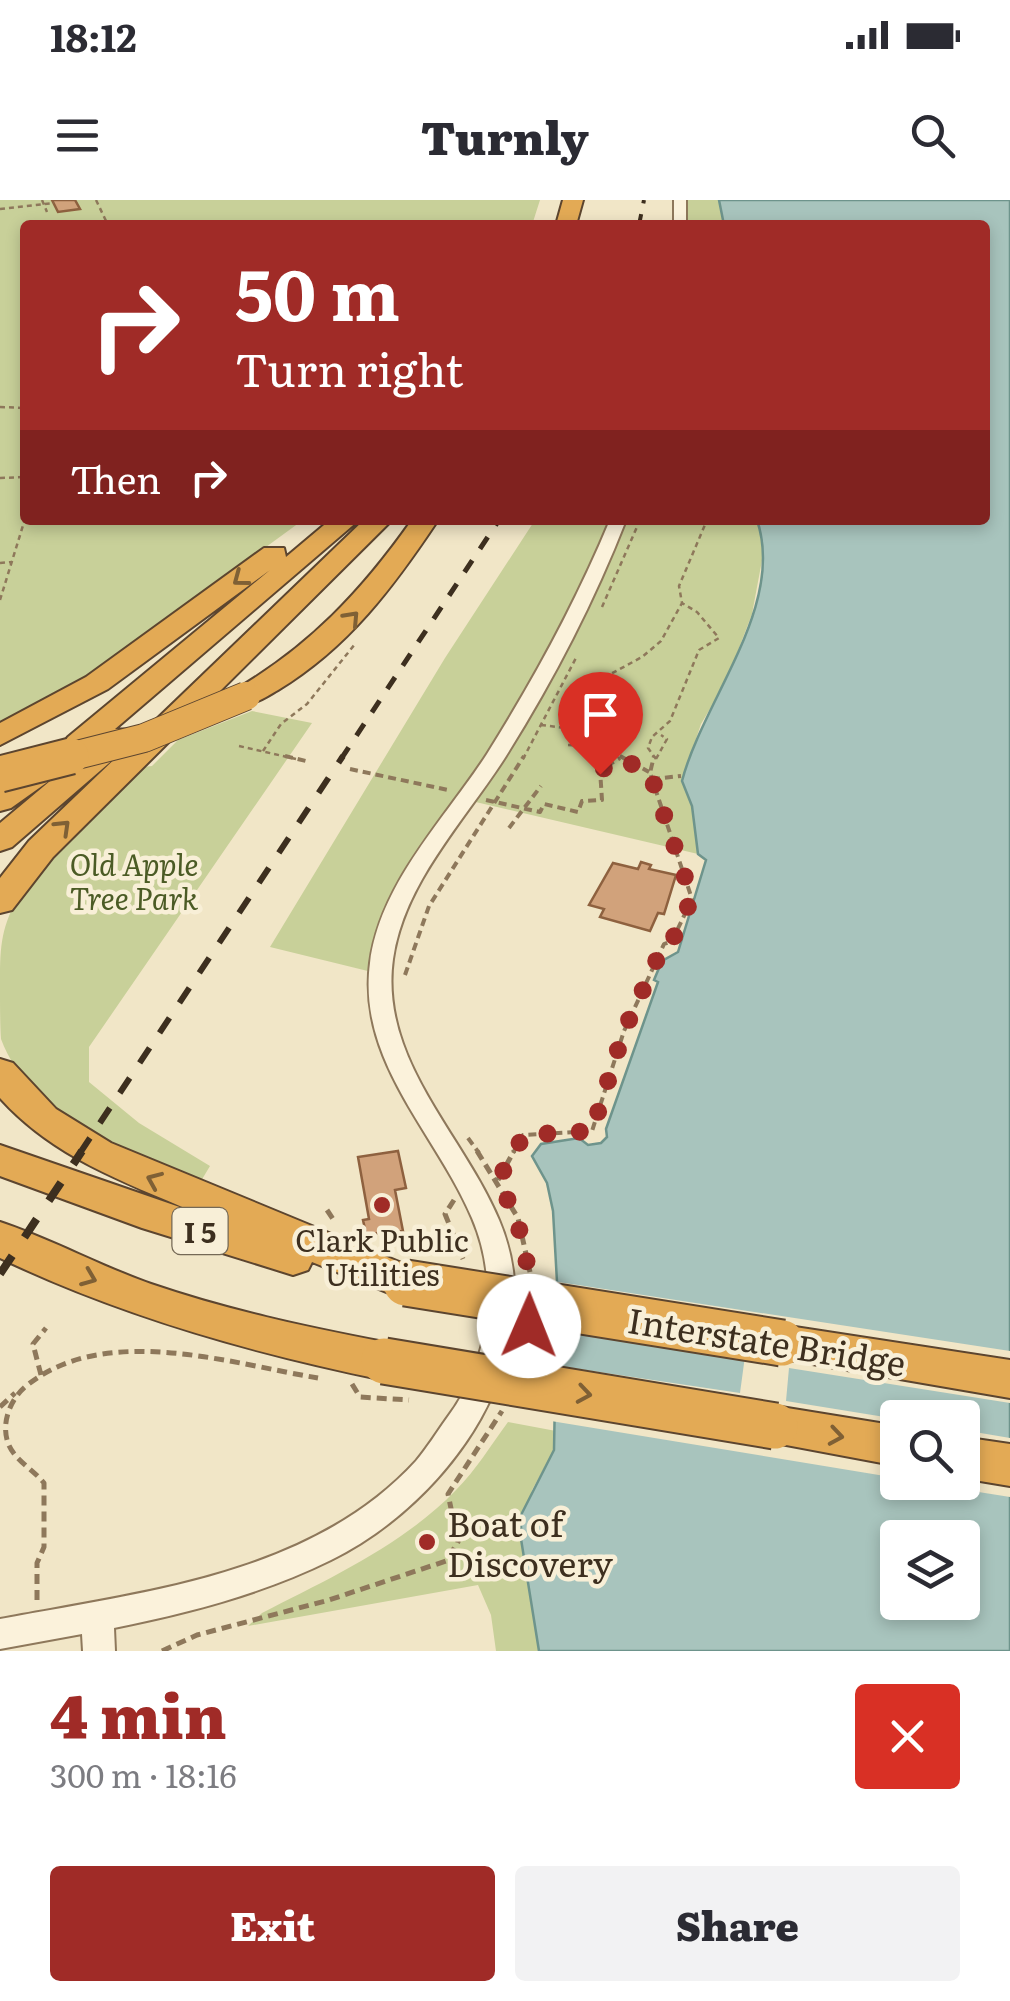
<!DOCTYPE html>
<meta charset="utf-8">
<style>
:root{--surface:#fff;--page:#f2f2f3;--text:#2b2b33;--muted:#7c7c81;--accent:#a02b27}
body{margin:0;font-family:Literata,serif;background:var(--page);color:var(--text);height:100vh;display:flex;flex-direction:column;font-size:38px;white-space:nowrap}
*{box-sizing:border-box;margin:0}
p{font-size:32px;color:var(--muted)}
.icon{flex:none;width:55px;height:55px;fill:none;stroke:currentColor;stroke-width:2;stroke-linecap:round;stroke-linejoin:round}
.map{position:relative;height:1451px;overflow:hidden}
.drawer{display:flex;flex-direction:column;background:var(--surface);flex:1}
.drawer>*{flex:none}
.banner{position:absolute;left:20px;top:20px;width:970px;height:305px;border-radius:10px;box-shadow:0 5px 15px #0003;background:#a02b27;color:#fff;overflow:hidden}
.tools{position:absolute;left:880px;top:1200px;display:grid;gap:20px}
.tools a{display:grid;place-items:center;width:100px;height:100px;border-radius:10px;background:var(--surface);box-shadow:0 5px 15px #0003;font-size:50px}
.pin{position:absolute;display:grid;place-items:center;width:85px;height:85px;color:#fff;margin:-102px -42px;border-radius:50% 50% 50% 0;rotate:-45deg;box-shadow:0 0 10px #0007}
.pin .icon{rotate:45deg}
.me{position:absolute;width:110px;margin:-55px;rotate:1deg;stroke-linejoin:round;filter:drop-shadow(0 0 8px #0008)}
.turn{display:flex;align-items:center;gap:35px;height:210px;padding:0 50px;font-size:45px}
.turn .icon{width:130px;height:130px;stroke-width:2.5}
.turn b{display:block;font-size:70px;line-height:85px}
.then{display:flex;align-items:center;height:95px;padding:0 50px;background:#0003;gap:20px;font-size:38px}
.round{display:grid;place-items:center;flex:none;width:105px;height:105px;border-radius:10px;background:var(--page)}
.head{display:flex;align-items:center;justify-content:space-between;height:170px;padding:0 50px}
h1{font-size:60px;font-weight:800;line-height:75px;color:var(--accent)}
.primary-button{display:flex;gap:20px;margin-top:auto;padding:20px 50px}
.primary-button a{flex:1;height:115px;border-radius:10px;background:var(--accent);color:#fff;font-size:40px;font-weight:800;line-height:115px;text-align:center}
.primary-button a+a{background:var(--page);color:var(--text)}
.status{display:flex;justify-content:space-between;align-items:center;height:70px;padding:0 50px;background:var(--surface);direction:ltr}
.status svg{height:28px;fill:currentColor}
header{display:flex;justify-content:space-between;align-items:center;height:130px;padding:0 50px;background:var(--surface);font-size:45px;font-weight:800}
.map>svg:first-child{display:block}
.green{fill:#c8d099}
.water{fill:#a8c4bd;stroke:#6e948c;stroke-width:2.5;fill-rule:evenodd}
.pier{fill:#f1e6c7}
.building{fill:#d1a27b;stroke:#8e613f;stroke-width:2.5}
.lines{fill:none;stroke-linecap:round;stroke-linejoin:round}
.tertiary-casing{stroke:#8e785b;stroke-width:4}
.motorway-casing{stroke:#5c452f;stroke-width:4}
.path-far2{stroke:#8e785b;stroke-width:2.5;stroke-dasharray:5 4;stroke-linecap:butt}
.path-far1{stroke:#8e785b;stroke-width:4;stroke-dasharray:8 5;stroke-linecap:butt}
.path{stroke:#8e785b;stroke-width:5;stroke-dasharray:10 6;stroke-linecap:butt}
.tertiary{fill:#fbf2db;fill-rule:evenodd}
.motorway{fill:#e3aa55;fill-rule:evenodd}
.rail-far3{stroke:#3d2f1f;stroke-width:4;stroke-dasharray:11 11;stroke-linecap:butt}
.rail-far2{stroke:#3d2f1f;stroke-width:5;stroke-dasharray:14 14;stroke-linecap:butt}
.rail-far1{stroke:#3d2f1f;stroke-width:6;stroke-dasharray:18 18;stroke-linecap:butt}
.rail{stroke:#3d2f1f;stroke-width:8;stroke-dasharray:22 22;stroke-linecap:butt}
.motorway-bridge-far2-casing{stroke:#5c452f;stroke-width:30;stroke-linecap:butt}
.motorway-bridge-far1-casing{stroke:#5c452f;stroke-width:39;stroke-linecap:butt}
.motorway-bridge-casing{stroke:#5c452f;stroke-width:49;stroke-linecap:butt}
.motorway-bridge-far2{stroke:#e3aa55;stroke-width:28}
.motorway-bridge-far1{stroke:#e3aa55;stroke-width:35}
.motorway-bridge{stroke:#e3aa55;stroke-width:45}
.oneway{stroke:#7f6035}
.route{stroke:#a02b27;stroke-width:18;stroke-dasharray:0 32.4}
.poi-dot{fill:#a02b27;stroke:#f8efd7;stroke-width:4}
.labels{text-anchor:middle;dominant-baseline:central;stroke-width:9;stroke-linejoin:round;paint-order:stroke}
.shield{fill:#f8efd7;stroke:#756956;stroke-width:2.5}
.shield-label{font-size:28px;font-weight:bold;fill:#3d2f1f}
.park-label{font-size:30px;font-style:italic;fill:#4b5b25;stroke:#f8efd7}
.poi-label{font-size:30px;fill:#3d2f1f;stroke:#f8efd7}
.near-street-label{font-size:35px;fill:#3d2f1f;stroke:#f8efd7}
.near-poi-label{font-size:35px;fill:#3d2f1f;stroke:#f8efd7;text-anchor:start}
</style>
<div class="status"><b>18:12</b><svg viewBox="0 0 49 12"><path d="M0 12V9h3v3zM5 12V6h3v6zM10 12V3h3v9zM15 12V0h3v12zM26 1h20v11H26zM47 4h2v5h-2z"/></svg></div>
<header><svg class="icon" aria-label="menu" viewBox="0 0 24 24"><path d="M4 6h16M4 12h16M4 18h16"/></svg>Turnly<svg class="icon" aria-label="search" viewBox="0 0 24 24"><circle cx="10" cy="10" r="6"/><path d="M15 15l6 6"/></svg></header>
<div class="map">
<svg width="1010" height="1451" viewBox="0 0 1010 1451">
<rect width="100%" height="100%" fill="#f1e6c7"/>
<path class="green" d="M0 0H540L532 25H25V320H303L84 480 0 522Z
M676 0H719L724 25H673Z
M535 320H757L765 344 752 414 726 482 701 524 682 581 692 606 698 654 467 600 415 678 380 774 270 747 445 458Z
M252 511 312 523 89 847V882L139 923 210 966 201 981C131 954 30 918 1 839 0 825 0 802 0 786 0 750 0 731 17 699 45 651 104 606 143 567L152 566 178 540Z
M508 1222 556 1231 554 1250 532 1290 521 1339 539 1451H496L491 1415 478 1385 248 1426 262 1413C330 1378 403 1345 456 1290 476 1270 491 1245 508 1222Z"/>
<path class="water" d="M719 0H1010V1451H539L521 1339V1315L554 1250 557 1082 553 1011 547 983 532 956 541 944 579 938 588 945 601 943 607 937 606 929 658 782 654 780 662 761 678 752 706 660 698 654 692 606 682 581C703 500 786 406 757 320H985V25H724ZM898 1218H962V1282H898ZM898 1338H962V1402H898Z"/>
<path class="pier" d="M552 1081 1010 1151V1203L789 1168 786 1201 897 1219V1278L551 1221 552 1165 740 1193 745 1156 552 1127Z
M963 1230 1010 1238V1297L922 1283 962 1282Z"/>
<path class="building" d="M52 0H75L80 9 58 12Z
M641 662 651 665 649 669 676 675 664 714 658 713 650 731 600 717 604 709 589 705 613 663 638 669Z
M398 951 406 988 395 990 403 1031 366 1034 363 1020 369 1019 358 957Z"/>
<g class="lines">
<defs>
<path id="tertiary" d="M674 0H686V25H674Z
M610 320H626C594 402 553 481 506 556 466 619 404 682 393 759 379 860 463 934 499 1020 556 1154 449 1302 331 1360 262 1394 189 1413 114 1428L115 1451H83L82 1434 0 1449V1419C143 1392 312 1375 416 1261 427 1248 437 1232 447 1218 490 1161 500 1083 472 1018 436 933 357 862 370 763 380 683 445 619 487 554 534 479 576 402 610 320Z"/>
<path id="motorway" d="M563 0H583L576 25H556Z
M330 320H359L115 529 132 530 137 537 134 541 364 320H392L53 657 12 710 0 713V678L29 641 123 551 12 647 0 651V623L56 576 11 608 0 611V586L45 554H67L72 561 69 565 84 552 68 551 63 544 68 537 270 370 108 489 0 545V523L86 477 264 348H284L286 357Z
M412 320H438C394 386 348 448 278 490 264 498 253 507 235 502L231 496 235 490C310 446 362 391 412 320Z
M0 859 13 863 56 909 111 943 421 1071 427 1083 421 1095 406 1100 312 1062 308 1070 293 1075 142 1028 0 976V945L194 1012C122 981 53 957 0 898Z
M0 1022C51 1039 100 1066 151 1084 227 1110 305 1127 384 1142L400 1148 406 1161 400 1174 384 1180C251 1153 122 1116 0 1058Z
M782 1125 1010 1160V1198L766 1156 760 1143 766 1130Z
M775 1206 898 1226V1266L759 1240 752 1226 759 1212Z
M962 1237 1010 1244V1286L962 1278Z"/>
</defs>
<use href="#tertiary" class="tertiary-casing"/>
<use href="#motorway" class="motorway-casing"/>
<path class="path-far2" d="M42 0 47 12
M96 0 108 25
M0 9 54 3
M0 207 25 208
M0 278 25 277
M0 363 11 362
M0 400 25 319
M602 407 640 320
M541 525 591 531
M568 545 604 546
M239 546 296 559
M263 551 281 524 307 504 355 444
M523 559 577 456
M624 559 596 536 581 502 594 483 642 457 661 441 682 403 679 386 707 320
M656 559 667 539 661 535
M656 559 648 548 652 537 670 521 699 450 719 438 697 412 682 403"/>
<path class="path-far1" d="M285 556 306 561
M620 556 649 572
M350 569 448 590
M652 579 681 576
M486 600 540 612 544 604 578 612 582 601 602 600 600 570 620 558
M509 628 541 586
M405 775 429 706 524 556
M468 938 479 953
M513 953 523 935 592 931 624 831 664 744 672 741 692 699 650 573 654 556"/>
<path class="path" d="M477 951 518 1018 530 1072
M498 980 514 951
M454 1000 445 1014 463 1059
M327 1010 335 1022
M41 1175 33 1144 46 1128
M352 1184 360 1197 409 1200
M0 1207 15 1193
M938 1282 953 1285
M37 1400V1363L44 1347V1283C33 1269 14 1260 8 1243 1 1223 10 1200 25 1187 103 1122 228 1163 318 1178
M162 1451 197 1435 329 1400 446 1361 458 1342 448 1294 502 1211"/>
<use href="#tertiary" class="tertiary"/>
<use href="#motorway" class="motorway"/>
<path class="rail-far3" d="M639 25 644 0"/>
<path class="rail-far2" d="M341 559 499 320"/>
<path class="rail-far1" d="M80 953 343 556"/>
<path class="rail" d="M0 1074 82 951"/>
<defs>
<path id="motorway-bridge-far2" d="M61 559 144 538 246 496"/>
<path id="motorway-bridge-far1" d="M0 574 71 556"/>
<path id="motorway-bridge" d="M406 1083 782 1143
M384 1161 775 1226"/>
</defs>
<use href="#motorway-bridge-far2" class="motorway-bridge-far2-casing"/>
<use href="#motorway-bridge-far1" class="motorway-bridge-far1-casing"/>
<use href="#motorway-bridge" class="motorway-bridge-casing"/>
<use href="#motorway-bridge-far2" class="motorway-bridge-far2"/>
<use href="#motorway-bridge-far1" class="motorway-bridge-far1"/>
<use href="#motorway-bridge" class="motorway-bridge"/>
</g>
<defs><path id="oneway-chevron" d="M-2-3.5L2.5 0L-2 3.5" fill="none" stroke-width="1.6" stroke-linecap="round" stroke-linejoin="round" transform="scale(2.5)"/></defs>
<g class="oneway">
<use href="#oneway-chevron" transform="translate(240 379) rotate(143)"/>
<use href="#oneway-chevron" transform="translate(352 418) rotate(-47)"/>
<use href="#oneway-chevron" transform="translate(63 627) rotate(-44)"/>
<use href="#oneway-chevron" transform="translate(154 980) rotate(-157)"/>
<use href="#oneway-chevron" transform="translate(89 1078) rotate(22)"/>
<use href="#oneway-chevron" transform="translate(584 1194) rotate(9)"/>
<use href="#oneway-chevron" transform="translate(836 1236) rotate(9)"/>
</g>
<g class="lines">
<path class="route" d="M529 1126C530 1063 527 1037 498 980L524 935 592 931 624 831 664 744 672 741 692 698 650 573 620 558 604 568 600 574"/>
</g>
<g class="poi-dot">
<circle cx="382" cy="1005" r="10"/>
<circle cx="427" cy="1342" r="10"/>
</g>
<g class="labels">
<rect class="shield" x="172.5" y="1008" width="55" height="46" rx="8"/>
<g class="shield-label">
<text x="200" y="1031">I 5</text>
</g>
<g class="park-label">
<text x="134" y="663">Old Apple<tspan x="134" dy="34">Tree Park</tspan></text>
</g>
<g class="poi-label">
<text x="382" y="1039">Clark Public<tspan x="382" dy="34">Utilities</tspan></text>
</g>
<g class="near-street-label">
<text transform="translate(767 1140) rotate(9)">Interstate Bridge</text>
</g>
<g class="near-poi-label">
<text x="447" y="1322">Boat of<tspan x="447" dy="40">Discovery</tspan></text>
</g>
</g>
</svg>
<div class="tools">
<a><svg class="icon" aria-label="search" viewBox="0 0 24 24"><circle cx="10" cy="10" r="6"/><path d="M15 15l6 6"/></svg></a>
<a><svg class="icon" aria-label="layers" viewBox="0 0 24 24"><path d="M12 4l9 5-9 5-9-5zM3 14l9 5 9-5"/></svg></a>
</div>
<div class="pin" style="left:600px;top:574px;background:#d93025"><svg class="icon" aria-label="arrive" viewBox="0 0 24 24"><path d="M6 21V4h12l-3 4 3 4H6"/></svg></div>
<svg class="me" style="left:529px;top:1126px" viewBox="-20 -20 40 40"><circle r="19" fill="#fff"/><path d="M0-13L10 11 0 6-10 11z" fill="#a02b27"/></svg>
<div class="banner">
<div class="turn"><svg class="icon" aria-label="right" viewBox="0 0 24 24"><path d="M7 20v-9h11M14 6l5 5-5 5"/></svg><div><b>50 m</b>Turn right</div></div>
<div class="then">Then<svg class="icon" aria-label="right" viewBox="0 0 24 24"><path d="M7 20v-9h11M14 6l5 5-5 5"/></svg></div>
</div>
</div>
<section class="drawer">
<div class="head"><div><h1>4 min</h1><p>300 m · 18:16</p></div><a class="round" style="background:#d93025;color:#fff"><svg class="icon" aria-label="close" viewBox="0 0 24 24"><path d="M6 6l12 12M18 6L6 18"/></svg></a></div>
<div class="primary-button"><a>Exit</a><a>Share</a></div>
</section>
